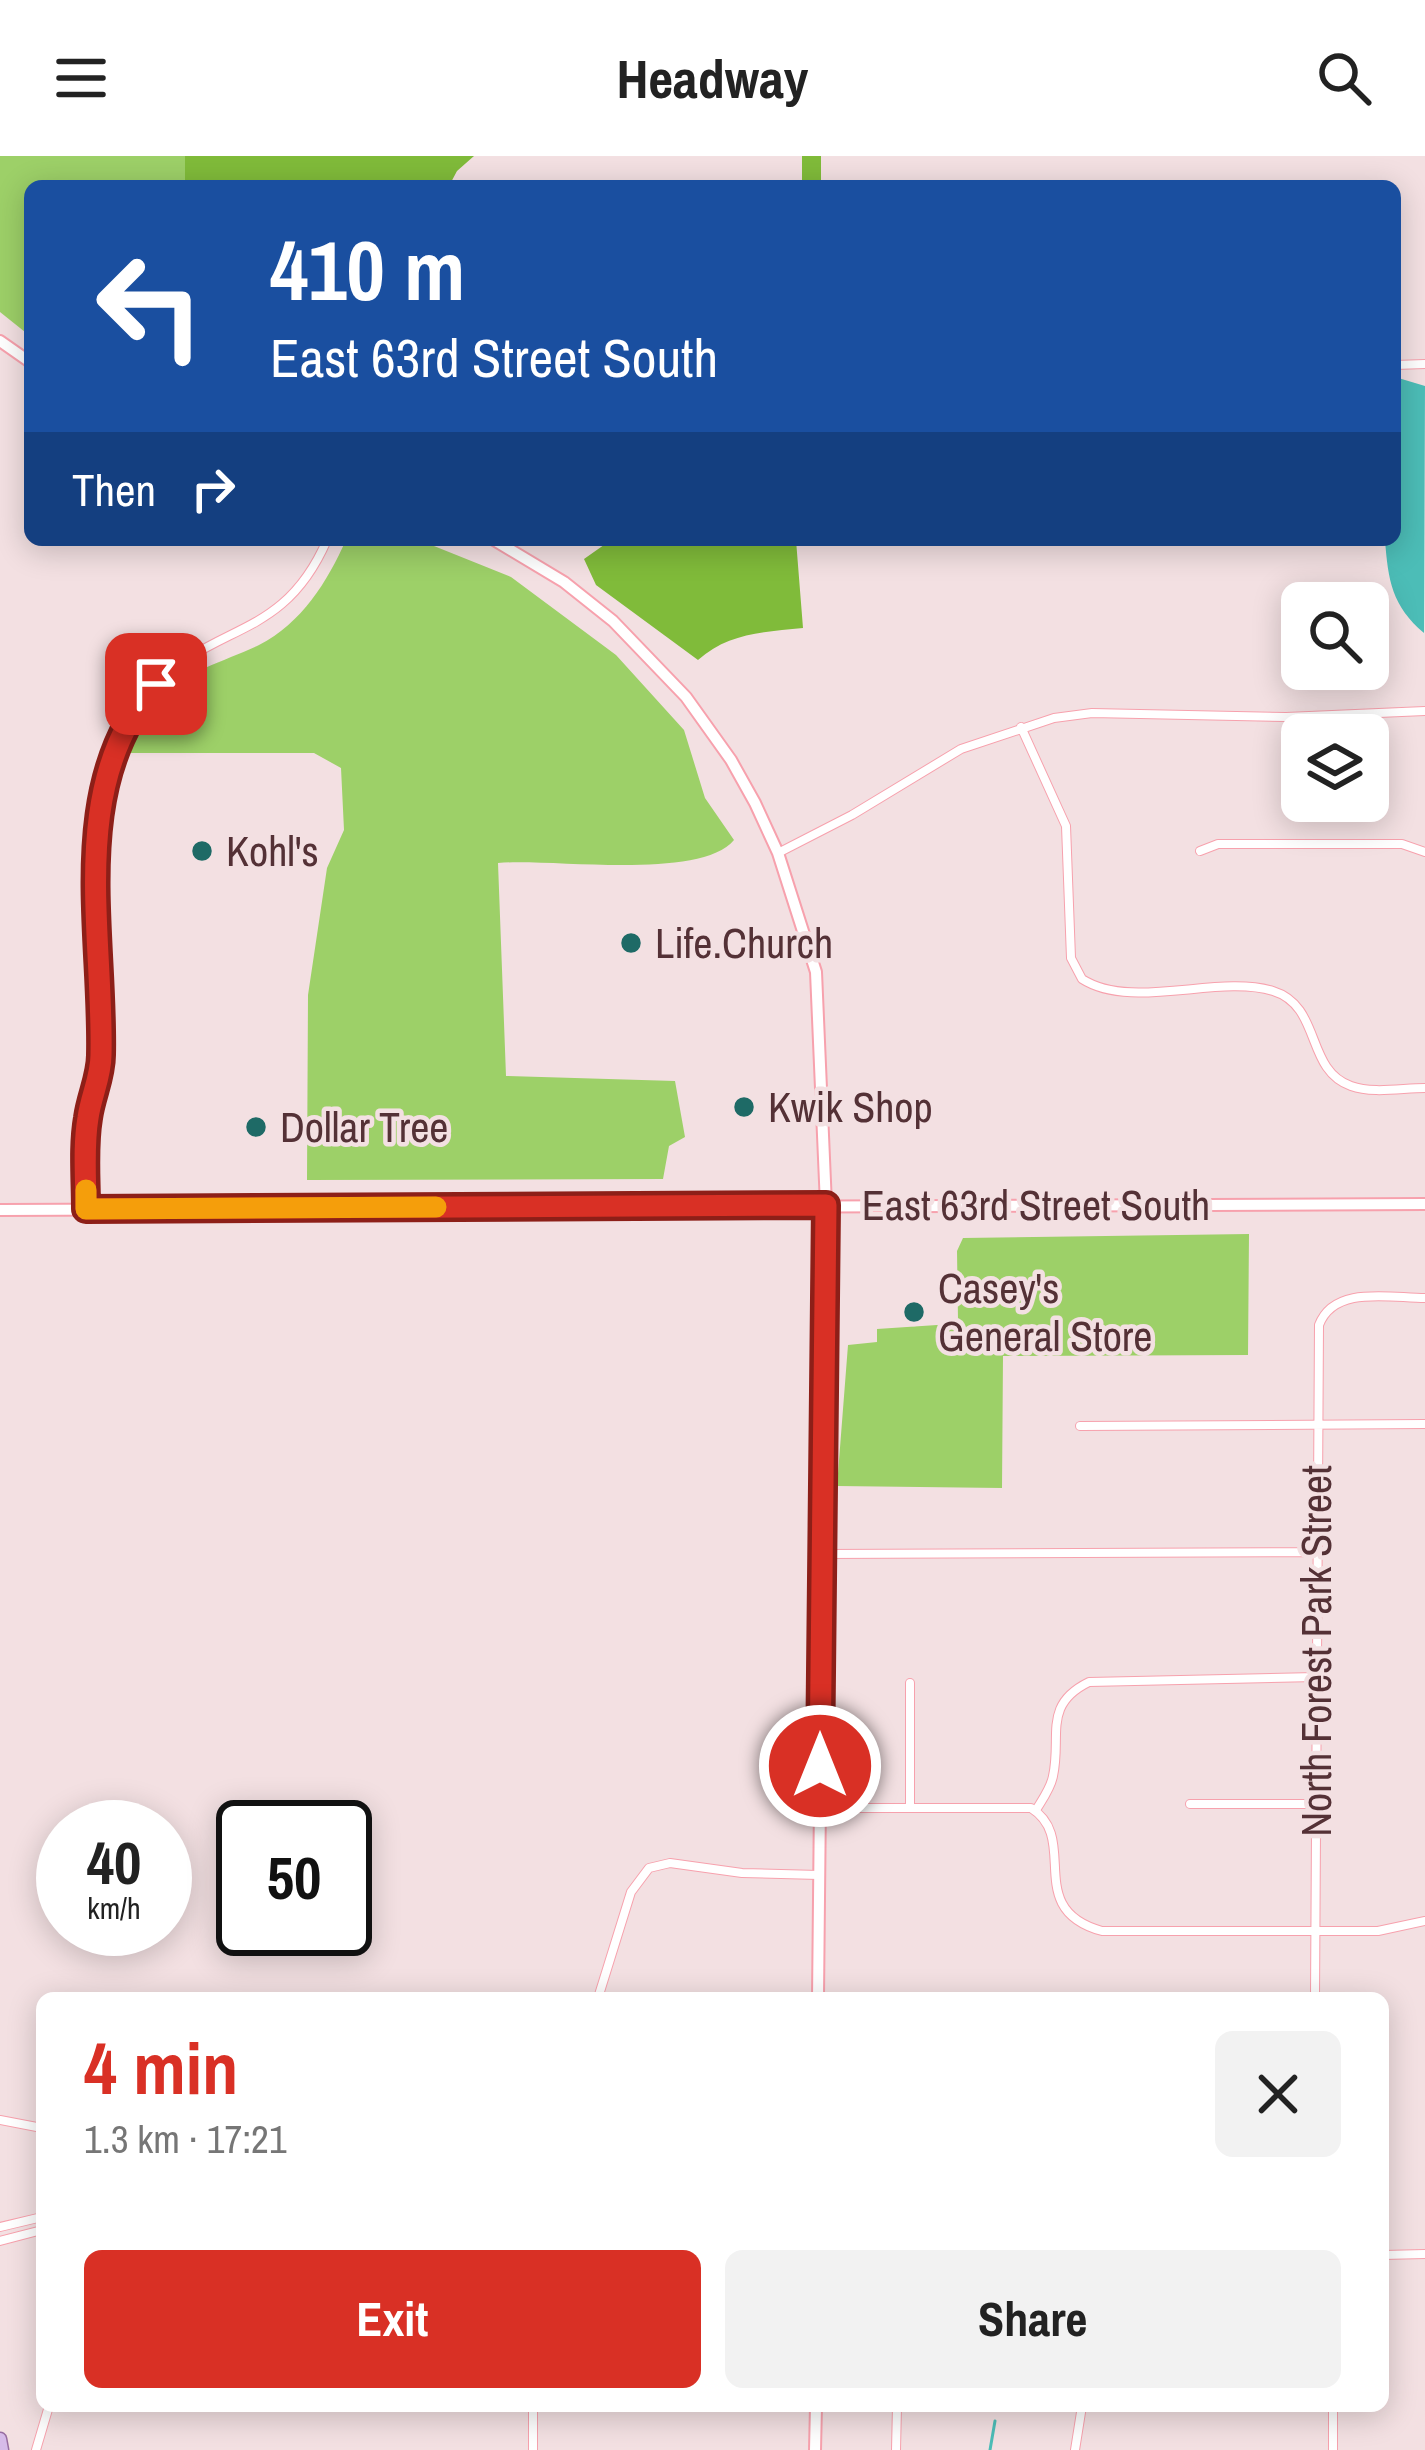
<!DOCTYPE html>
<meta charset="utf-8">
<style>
:root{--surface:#fff;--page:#f2f2f2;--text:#222;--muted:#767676;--accent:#d93025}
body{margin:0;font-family:"Archivo Narrow",sans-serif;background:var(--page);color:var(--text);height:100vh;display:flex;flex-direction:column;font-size:45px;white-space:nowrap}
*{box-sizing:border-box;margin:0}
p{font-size:39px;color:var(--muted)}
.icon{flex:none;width:66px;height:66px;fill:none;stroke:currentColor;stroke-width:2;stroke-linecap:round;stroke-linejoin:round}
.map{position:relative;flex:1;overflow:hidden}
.sheet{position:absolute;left:36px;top:1836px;width:1353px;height:420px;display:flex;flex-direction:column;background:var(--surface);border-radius:18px;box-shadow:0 6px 30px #0003}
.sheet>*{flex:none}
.hud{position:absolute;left:24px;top:24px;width:1377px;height:366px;border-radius:18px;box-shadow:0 6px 30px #0003;background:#1a4fa0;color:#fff;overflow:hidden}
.controls{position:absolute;left:1281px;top:426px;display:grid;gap:24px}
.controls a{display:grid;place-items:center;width:108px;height:108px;border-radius:18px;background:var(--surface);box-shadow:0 6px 30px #0003;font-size:60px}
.speed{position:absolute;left:36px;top:1644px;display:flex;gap:24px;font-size:60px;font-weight:700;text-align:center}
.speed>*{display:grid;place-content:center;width:156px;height:156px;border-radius:50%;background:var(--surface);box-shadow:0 6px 30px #0003;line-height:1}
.speed small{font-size:30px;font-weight:400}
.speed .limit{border:6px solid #111;border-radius:18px;background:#fff;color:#111}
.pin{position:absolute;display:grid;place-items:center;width:102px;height:102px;color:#fff;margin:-51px;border-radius:24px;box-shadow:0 6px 18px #0006}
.me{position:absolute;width:132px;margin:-66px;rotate:0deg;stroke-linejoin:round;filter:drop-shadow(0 0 9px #0008)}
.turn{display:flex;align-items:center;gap:42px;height:252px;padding:0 48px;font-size:54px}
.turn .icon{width:156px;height:156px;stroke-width:2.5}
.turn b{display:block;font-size:84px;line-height:102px}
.then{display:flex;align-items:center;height:114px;padding:0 48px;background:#0003;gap:24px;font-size:45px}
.round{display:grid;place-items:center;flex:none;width:126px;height:126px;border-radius:18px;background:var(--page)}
.overview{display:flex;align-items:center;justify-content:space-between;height:204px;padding:0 48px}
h1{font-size:72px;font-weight:700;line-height:90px;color:var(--accent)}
.cta{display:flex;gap:24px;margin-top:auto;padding:24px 48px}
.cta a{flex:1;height:138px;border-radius:18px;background:var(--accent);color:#fff;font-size:48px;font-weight:700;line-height:138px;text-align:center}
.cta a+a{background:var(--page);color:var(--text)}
header{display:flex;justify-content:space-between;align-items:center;height:156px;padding:0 48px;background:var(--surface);font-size:54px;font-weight:700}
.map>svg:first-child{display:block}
.green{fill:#9dd068}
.forest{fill:#80bb3a}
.water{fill:#4cbdb7}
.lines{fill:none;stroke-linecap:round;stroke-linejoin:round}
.stream{stroke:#4cbdb7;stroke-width:3}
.minor-casing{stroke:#f7a1ad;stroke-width:10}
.secondary-casing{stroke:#f7a1ad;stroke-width:14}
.primary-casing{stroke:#976da1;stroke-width:15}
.minor{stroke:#fff;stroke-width:8}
.secondary{stroke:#fff;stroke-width:10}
.primary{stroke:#d6bbe9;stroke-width:12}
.route-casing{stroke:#8d1f18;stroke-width:30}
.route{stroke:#d93025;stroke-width:21}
.slow{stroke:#f59e0b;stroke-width:21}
.poi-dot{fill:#1e6a66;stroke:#f3e0e2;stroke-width:4.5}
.labels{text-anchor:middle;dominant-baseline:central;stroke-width:9;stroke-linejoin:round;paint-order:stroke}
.poi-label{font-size:42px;fill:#543136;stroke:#f3e0e2;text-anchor:start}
.street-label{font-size:42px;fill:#543136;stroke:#f3e0e2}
</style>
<header><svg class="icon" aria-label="menu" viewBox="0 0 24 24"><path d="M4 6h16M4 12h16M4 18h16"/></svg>Headway<svg class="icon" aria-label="search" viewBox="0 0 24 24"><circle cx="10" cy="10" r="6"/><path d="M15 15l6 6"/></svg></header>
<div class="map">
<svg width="1425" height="2294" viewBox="0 0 1425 2294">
<rect width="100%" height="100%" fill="#f3e0e2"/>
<path class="green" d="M0 0H185V30H30V180L0 156Z
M346 384H419L511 421 616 499 684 574 705 642 734 684C700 725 550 702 498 707L506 920 675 925 685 981 669 990 663 1023 307 1024 308 839 327 712 344 674 341 612 314 597H129C138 579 146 553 160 540 189 514 225 505 259 489 302 467 327 426 346 384Z
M1249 1078 1248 1199 1003 1200 1002 1332 837 1330 848 1189 877 1186V1173L952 1168 958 1164 957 1095 963 1082Z"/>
<path class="forest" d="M185 0H474L457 15 449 30H185Z
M802 0H821V30H802Z
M611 384H796L803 472C763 476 728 477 698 504L596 429 584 403Z"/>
<path class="water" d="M1395 221 1425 230 1424 477C1392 450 1388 424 1385 384H1395V318L1401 279Z"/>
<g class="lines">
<path class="stream" d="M990 2294 995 2265"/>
<defs>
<path id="minor" d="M1395 209 1425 208
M1021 571 1066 670 1071 802 1082 823C1132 855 1218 818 1273 835 1322 850 1305 914 1351 930 1373 938 1402 932 1425 932
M1200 695 1218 688H1402L1425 696
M778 697 852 659 961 593 1054 562 1092 557 1286 561 1425 555
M86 1053C86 1023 83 991 88 961 91 940 101 921 101 899 103 786 69 625 150 535 214 464 282 487 327 384
M1080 1270 1425 1268
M821 1398 1317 1396
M910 1527V1651
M1190 1648H1316
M820 1652H1031C1081 1683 1022 1753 1102 1775H1378L1425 1765
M1036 1654C1042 1644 1051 1632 1053 1620 1062 1580 1042 1549 1089 1526L1316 1521
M598 1842 631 1736 649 1712 670 1707 742 1717 819 1719
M1315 1842 1319 1169C1334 1129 1390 1142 1425 1142
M0 1964 42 1972
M0 2071 42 2061
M0 2085 42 2074
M1383 2099 1425 2098
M36 2294 49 2250
M533 2294V2250
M896 2294 897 2250
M1075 2294 1082 2250
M1333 2294V2250"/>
<path id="secondary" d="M0 185 30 206
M494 384 564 426 613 465 686 541 731 604 755 647 778 697 816 816 826 1049 818 1842
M0 1054 1425 1048
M815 2294 816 2250"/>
<path id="primary" d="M0 2283 2 2294"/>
</defs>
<use href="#minor" class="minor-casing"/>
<use href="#secondary" class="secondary-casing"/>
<use href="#primary" class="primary-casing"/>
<use href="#minor" class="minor"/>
<use href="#secondary" class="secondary"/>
<use href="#primary" class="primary"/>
</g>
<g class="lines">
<defs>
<path id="route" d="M156 528C66 628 104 776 101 899 101 921 91 940 88 962 83 991 86 1023 86 1053L826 1049 820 1610"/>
</defs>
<use href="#route" class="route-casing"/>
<use href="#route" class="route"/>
<path class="slow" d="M86 1034V1053L436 1051"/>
</g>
<g class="poi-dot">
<circle cx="202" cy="695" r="12"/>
<circle cx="631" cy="787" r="12"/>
<circle cx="744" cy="951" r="12"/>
<circle cx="256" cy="971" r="12"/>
<circle cx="914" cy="1156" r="12"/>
</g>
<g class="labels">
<g class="poi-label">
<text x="226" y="695">Kohl's</text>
<text x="655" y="787">Life.Church</text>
<text x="768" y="951">Kwik Shop</text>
<text x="280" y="971">Dollar Tree</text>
<text x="938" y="1132">Casey's<tspan x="938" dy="48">General Store</tspan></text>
</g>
<g class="street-label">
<text x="1036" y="1049">East 63rd Street South</text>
<text transform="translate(1316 1495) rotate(-90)">North Forest Park Street</text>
</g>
</g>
</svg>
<div class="controls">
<a><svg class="icon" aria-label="search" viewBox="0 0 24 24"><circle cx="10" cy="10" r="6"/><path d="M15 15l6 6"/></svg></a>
<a><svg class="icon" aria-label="layers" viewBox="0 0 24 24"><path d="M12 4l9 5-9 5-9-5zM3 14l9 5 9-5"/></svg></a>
</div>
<div class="speed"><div>40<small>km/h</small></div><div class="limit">50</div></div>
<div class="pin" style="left:156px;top:528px;background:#d93025"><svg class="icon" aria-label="arrive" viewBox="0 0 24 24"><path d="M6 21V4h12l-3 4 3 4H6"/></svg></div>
<svg class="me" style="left:820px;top:1610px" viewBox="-20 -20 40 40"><circle r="17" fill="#d93025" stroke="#fff" stroke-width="3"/><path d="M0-11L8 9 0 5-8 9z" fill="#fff"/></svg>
<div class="hud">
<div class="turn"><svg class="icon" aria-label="left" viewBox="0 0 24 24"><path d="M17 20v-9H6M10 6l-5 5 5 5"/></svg><div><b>410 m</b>East 63rd Street South</div></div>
<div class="then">Then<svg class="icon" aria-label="right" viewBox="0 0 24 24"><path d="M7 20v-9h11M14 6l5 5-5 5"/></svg></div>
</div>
<section class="sheet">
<div class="overview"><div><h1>4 min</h1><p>1.3 km · 17:21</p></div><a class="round"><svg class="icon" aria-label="close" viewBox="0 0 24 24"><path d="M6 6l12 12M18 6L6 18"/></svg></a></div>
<div class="cta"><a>Exit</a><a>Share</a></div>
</section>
</div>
